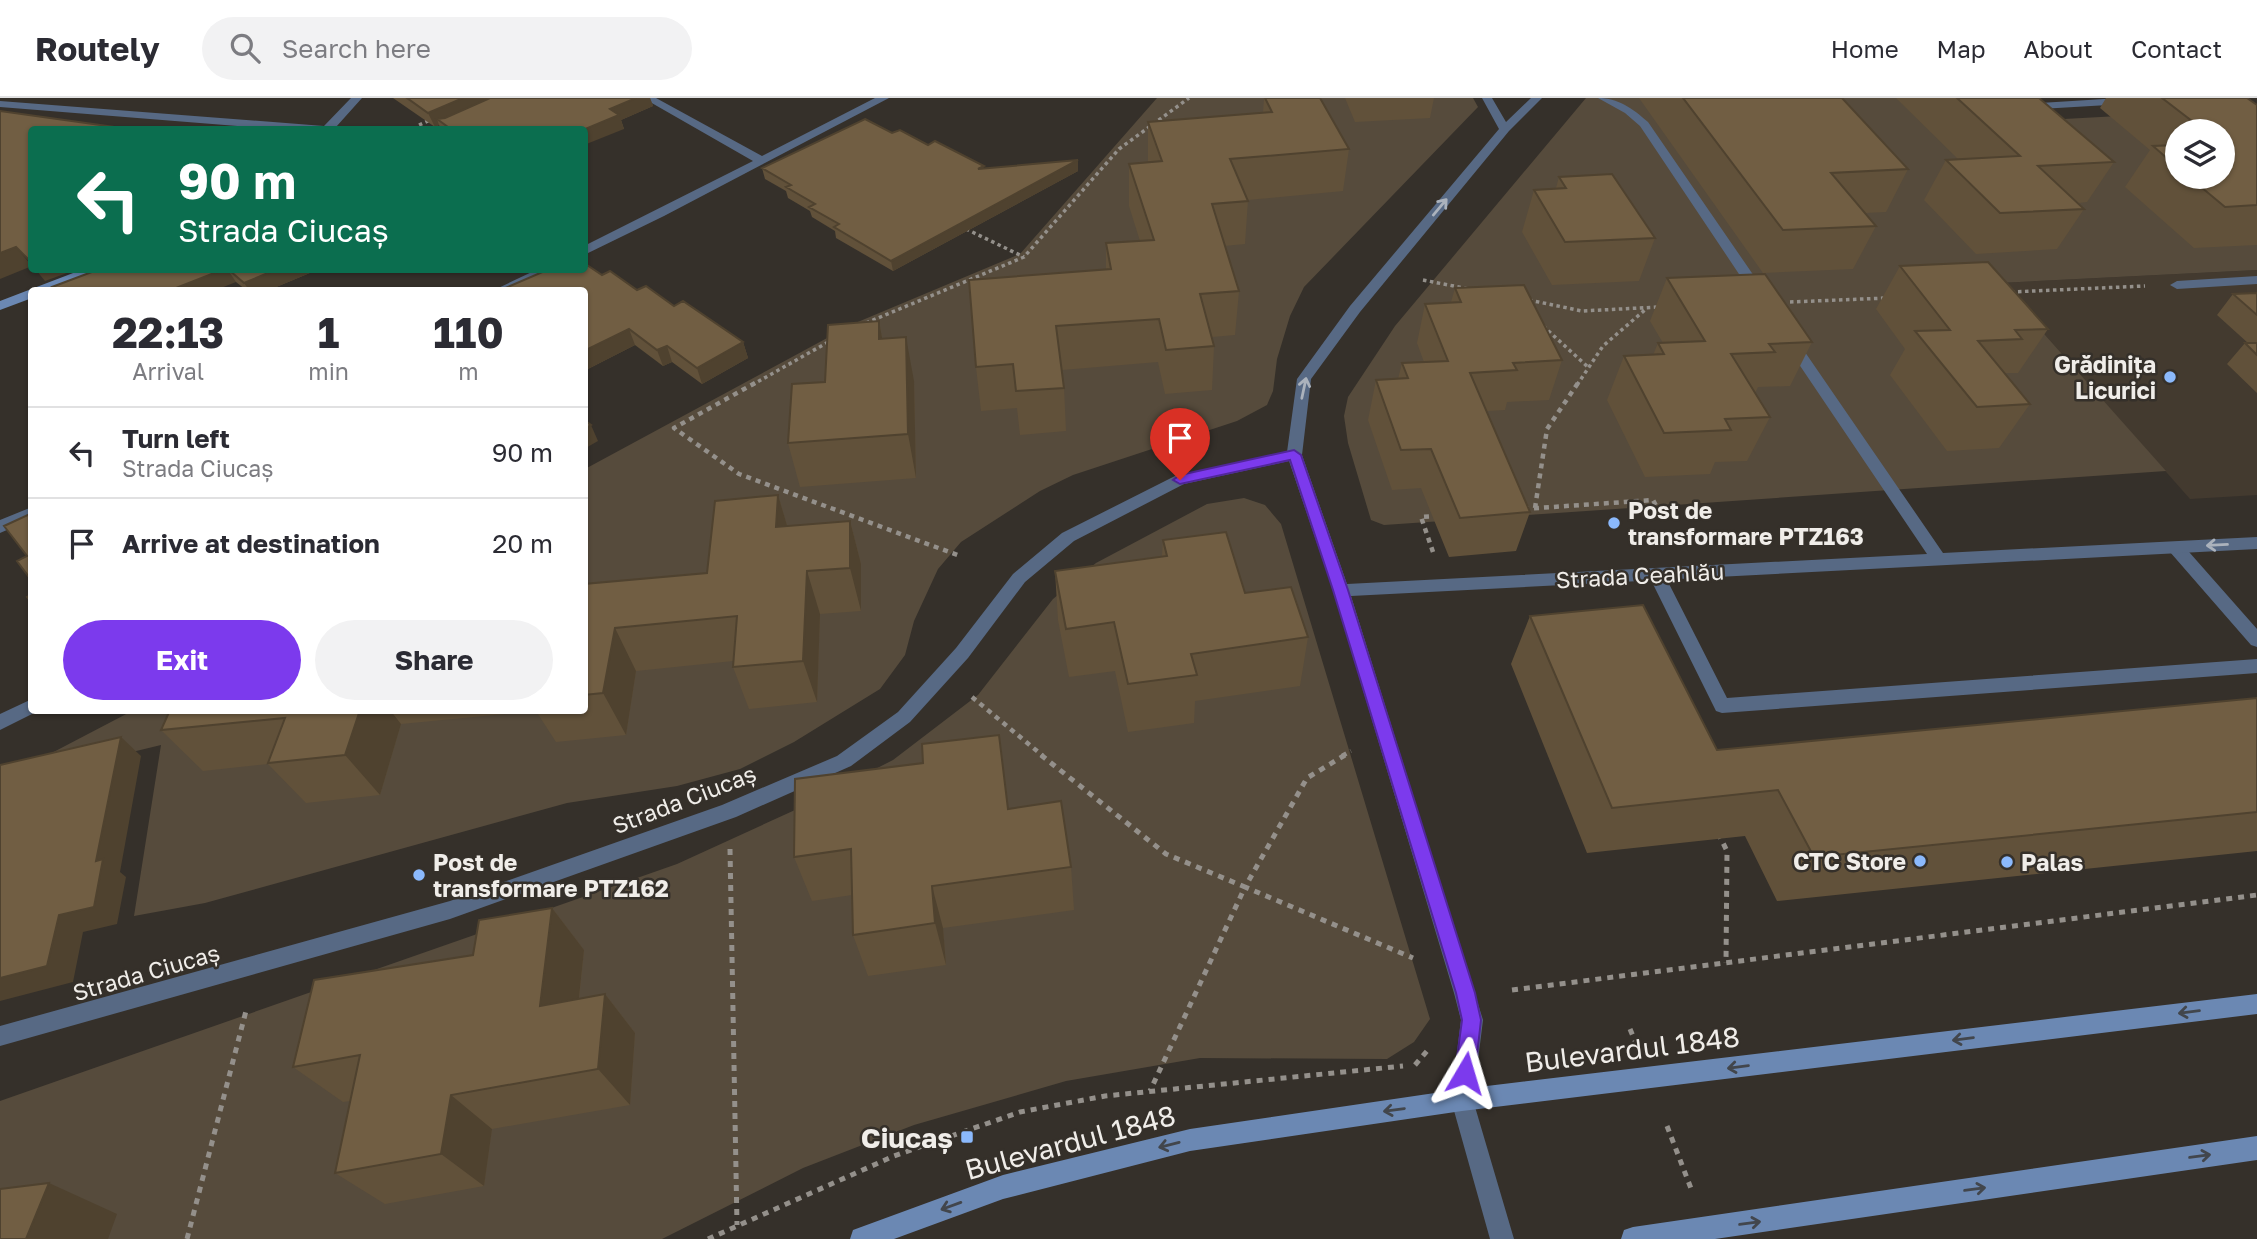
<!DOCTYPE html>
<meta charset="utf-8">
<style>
:root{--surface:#fff;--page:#f2f2f3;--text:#2b2b33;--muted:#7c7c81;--line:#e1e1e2;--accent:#7c3aed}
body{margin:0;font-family:"Golos Text",sans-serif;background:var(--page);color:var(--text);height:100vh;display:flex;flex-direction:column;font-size:26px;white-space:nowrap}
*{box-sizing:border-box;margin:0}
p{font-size:23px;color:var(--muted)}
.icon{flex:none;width:38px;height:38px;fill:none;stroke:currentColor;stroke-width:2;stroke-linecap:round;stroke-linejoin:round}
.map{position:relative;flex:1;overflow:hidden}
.details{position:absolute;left:28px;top:189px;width:560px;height:427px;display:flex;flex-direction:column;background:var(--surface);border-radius:7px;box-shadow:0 2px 5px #0004}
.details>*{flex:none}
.guide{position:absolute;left:28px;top:28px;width:560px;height:147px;border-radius:7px;box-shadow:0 2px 5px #0004;background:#0b6e4f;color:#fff;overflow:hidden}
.controls{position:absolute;left:2165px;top:21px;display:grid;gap:14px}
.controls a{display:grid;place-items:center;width:70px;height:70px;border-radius:50%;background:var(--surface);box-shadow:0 2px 5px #0004;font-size:35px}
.pin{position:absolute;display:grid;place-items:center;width:60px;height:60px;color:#fff;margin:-72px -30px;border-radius:50% 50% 50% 0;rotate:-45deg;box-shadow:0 0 7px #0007}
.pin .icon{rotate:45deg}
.me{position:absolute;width:77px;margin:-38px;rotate:7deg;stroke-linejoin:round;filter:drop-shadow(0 0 5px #0008)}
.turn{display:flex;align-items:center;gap:24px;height:147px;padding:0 35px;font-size:32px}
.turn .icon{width:91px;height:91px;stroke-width:2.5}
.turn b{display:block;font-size:49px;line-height:60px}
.eta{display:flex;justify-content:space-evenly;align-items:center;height:119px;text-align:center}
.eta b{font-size:42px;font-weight:700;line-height:49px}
.primary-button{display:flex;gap:14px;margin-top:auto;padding:14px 35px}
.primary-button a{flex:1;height:80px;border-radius:42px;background:var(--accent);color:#fff;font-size:28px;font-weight:700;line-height:80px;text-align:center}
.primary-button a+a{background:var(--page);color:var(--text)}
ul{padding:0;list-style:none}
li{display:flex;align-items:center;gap:21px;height:91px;padding:0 35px;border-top:2px solid var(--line)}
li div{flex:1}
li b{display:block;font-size:26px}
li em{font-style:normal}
header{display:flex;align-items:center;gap:42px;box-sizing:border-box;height:98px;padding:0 35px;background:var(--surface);border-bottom:2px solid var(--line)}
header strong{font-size:33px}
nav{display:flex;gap:38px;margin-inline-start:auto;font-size:24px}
.search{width:490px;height:63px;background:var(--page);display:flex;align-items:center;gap:18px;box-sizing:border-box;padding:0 24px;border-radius:38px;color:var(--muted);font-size:26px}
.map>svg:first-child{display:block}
.built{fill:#433a2f}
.green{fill:#564b3c}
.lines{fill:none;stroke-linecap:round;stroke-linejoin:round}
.path-far2{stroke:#94908b;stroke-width:3.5;stroke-dasharray:3.5 3.5;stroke-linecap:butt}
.path-far1{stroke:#94908b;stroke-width:4.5;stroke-dasharray:5 5;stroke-linecap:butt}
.path{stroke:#94908b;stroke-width:5;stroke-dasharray:6 6;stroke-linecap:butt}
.lane{fill:#576984;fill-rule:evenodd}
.street{fill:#576984;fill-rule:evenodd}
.secondary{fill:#6b88b3;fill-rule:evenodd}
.wall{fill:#61513a;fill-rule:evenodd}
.shaded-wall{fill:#4f422f}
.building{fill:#715e43;stroke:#4f422f;stroke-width:2}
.oneway{stroke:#abb2bc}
.oneway2{stroke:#42464c}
.route{fill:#7c3aed;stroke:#51269a;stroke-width:2}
.poi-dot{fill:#8bb9fc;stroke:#35302a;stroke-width:2.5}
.labels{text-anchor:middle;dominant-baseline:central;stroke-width:5;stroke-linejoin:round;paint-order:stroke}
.poi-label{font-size:23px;font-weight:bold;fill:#f0ede9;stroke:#35302a;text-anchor:start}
.street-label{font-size:23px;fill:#f0ede9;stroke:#35302a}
.near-street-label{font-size:28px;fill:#f0ede9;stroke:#35302a}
.near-poi-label{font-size:28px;font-weight:bold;fill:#f0ede9;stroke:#35302a;text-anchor:end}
</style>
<header>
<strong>Routely</strong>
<div class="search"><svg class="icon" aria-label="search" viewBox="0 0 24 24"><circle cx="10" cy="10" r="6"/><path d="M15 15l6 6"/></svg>Search here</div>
<nav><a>Home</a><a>Map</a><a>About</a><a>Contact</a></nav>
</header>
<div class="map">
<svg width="2257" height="1141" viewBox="0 0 2257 1141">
<rect width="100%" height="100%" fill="#35302a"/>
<path class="built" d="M2257 172V397L2190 401 1999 185Z"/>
<path class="green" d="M1157 0H1473L1478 9 1304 189 1290 218 1277 261 1273 293 1267 307 1237 323 1073 377 1040 393 961 444 938 471 914 523 905 557 880 591 794 644 740 671 677 688 567 705 205 805 134 818 161 647 0 686V682L132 613 584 612 585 371 853 226 1020 156Z
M1586 0H1945L1975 26 2192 14 2177 33V79H2222L2257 64V172L1999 185 2166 373 1384 427 1371 422 1348 345 1344 318 1348 299 1395 228Z
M1244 400 1265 407 1281 426 1430 921 1414 944 1387 961 1200 960 1066 983 914 1027 803 1070 662 1141H0V1003L677 766 795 712 893 662 978 597 1053 501 1096 465 1207 406Z"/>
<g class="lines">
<path class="path-far2" d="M419 27 430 22
M966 131 1024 159
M1423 182 1469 191
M2011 194 2145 188
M1529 202 1582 213 1659 209
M1790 204 1887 200
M866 225 1024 159 1119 51 1189 0
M1543 228 1589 270
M752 287 830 243
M1577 287 1603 248 1646 211"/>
<path class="path-far1" d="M755 285 674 330 739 376 960 458
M1535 410 1547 331 1578 285
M1524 411 1653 402 1661 417
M1433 454 1421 419 1438 418
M972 599 1043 658
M1342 658 1351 653"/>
<path class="path" d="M1041 657 1166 756 1245 789 1150 993
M1345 657 1307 680 1245 789 1413 860
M1718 735 1727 753 1726 865
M730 751 737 1127
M1512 892 2257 797
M1630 931 1635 943
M1415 967 1427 953
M1667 1028 1692 1093
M187 1141 247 909
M708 1141 894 1058 1020 1014 1105 998 1403 968"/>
<path class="lane" d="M2120 0 2130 3 2125 6 2023 12 2017 9 2023 6Z
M2257 178V186L2177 191 2170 187 2177 183Z
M2176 444 2182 446 2257 531V549L2251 547 2170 454 2168 450 2170 446Z
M1656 470 1664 476 1727 600 2257 561V575L1722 615 1716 613 1648 476Z"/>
<path class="street" d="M351 0H362L336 29 342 32H287L0 9V3L324 28Z
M643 0H656L762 58 875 0H889L664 118 584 157V148L753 63Z
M1482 0H1492L1506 24 1531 0H1542L1509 33 1360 214 1311 281 1302 357 1347 486 1927 456 1784 244 1791 240 1796 241 1943 455 2257 439V451L1351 498 1483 922 1473 1002 1514 1141H1490L1451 1002 1461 922 1454 895 1333 492 1289 363 1184 386 1074 443 1025 484 968 560 910 624 851 668 736 719 450 821 0 948V928L450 803 722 707 837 658 898 614 956 550 1013 476 1062 435 1175 378 1287 354 1297 281 1350 208 1499 31Z
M1598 0C1618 0 1632 10 1648 24L1765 194 1763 197H1753L1640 28 1625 15Z
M536 172H552L511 192H494Z
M32 409V421L0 435V422Z
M32 601V612L38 613 0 632V616Z"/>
<path class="secondary" d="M81 172H97L50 192H32V200L0 212V203Z
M2257 896V916L1462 1013 1190 1053 1003 1101 894 1141H850L853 1132 1003 1077 1190 1031 1462 991Z
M2257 1038V1062L1715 1141H1621L1624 1132 1633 1129Z"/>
</g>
<path class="wall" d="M393 0H650L653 8 621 22 624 31H441L439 27 435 29Z
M1264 0H1320L1349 51 1343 93 1248 102 1245 146 1224 148 1239 193 1235 237 1212 239 1214 248 1212 292 1165 296 1158 264 1062 272 1064 290 1066 333 1020 337 1017 310 981 313 976 269 1106 172V145L1140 143 1129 108V66L1148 64V24L1263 15Z
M1345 0H1434L1430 20 1355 24Z
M1639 0H1842L1908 71 1886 114 1865 115 1876 128 1853 171 1763 175Z
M1896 0H2039L2114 64 2087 104 2078 105 2084 111 2057 151 1976 156 1924 102 1946 62 1958 61Z
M2106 0H2247L2257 7V147L2194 150 2125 89 2150 52 2100 10ZM2177 33H2222V79H2177Z
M892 35 928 47 984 71 1078 73 893 173 836 140 835 133 812 119 810 113 788 100 786 93 765 81 762 70Z
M1559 79 1655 140 1639 183 1552 187 1522 134 1534 92 1556 90Z
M1900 168 2048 231 2018 275H2005L2030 306 1999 350 1947 353 1890 277 1905 251 1876 211Z
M97 172H317L269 192H246L236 184Z
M602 177 674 208 743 244 748 260 702 286 672 264 663 268 635 247 584 273V192Z
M1667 180 1812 244 1790 288 1758 289 1755 295 1770 319 1747 363 1715 364 1710 376 1645 379 1607 302 1624 258 1653 257 1658 245H1663L1650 223Z
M1455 190 1562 262 1549 302 1507 304 1505 312 1487 313 1530 414 1516 453 1449 459 1421 390 1392 392 1368 322 1376 282 1398 281 1402 265 1424 264 1417 245 1425 206 1451 204Z
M2257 195V295L2227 266 2245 245H2248L2217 217 2233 196Z
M879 223 882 241 914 283 916 380 800 389 788 345 825 284Z
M778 397 787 428 850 423 861 466V513L820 516 817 604 749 611 733 569V563L636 573 626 637 556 644 536 613 401 626 380 697 306 705 268 666 203 673 161 632 170 612H584V486L707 475Z
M1163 442 1245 495 1308 539 1300 588 1195 603 1194 625 1128 634 1115 573 1069 579 1058 522 1055 473 1162 458Z
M1530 518 1717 652 2257 600V753L1777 803 1745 738 1587 755 1511 566Z
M1009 711 1071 769 1074 812 943 830 946 867 868 878 853 837 852 797 812 803 794 759Z
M552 810 584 852 579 901 605 896 635 935 630 1007 492 1031 484 1088 385 1106 335 1075 350 1003 343 1004 293 969 473 857Z"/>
<path class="shaded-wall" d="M463 0H500L443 25 437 21 439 27 435 29 428 15Z
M636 0H650L653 8 621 22 624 31 584 47V32H583L610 11Z
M1078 62V73L893 173 891 163Z
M16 149 32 168 0 181V155Z
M36 172H75L45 183Z
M222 172H228L236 184 216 192H171Z
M275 172H317L269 192H249L244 185Z
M879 223 887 267 879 241Z
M629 231 635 247 584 273V253Z
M906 239 914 283 916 380 908 336Z
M743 244 748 260 702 286 697 270Z
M667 248 672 264 663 268 657 252Z
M591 327 598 343 584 351V331Z
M778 397 791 441 776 429Z
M850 423 861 466V513L850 470Z
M807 473 820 516 817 604 803 563Z
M615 530 636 573 626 637 603 595Z
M360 612H390L401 626 380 697 345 657Z
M121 639 141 658 120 774 126 779 117 826 83 834 73 884 0 903V880L96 763Z
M932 788 943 830 946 867 935 825Z
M552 810 584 852 574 946 540 908Z
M605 896 635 935 630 1007 598 971Z
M451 997 492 1031 484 1088 441 1056Z
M49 1085 117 1116 108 1141H26Z"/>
<path class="building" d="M407 0H463L428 15Z
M490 0H636L610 11 619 17 583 32H441L448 29 437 21 445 20Z
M1265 0H1320L1349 51 1230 61 1248 103 1212 106 1239 193 1200 196 1214 248 1166 252 1159 221 1056 228 1064 290 1016 293 1013 266 976 269 969 182 1111 171 1106 145 1154 142 1129 66 1162 63 1148 24 1272 14Z
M1683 0H1842L1908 71 1831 75 1876 128 1783 132Z
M1957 0H2039L2114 64 2038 68 2084 111 2000 115 1946 62 2020 58Z
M2162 0H2247L2257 7V107L2225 109 2189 79H2222V33H2205Z
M0 13 136 32H32V163H30L16 149 0 155Z
M865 21 892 35 900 32 928 47 935 43 984 68 978 71 1078 62 891 163 834 129 839 126 809 109 815 106 786 89 791 87 762 70Z
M2177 47V69L2153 48Z
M1612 76 1655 140 1565 144 1534 92 1566 90 1559 79Z
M1988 164 2048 231 2015 232 2022 241 1978 243 2030 306 1977 309 1915 233 1950 232 1900 168Z
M584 165 602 177 610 173 637 192 646 188 674 208 683 203 743 244 697 270 667 248 657 252 629 231 584 253V192H501L547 172H584Z
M97 172H222L171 192H55L52 189Z
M229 172H275L244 185Z
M1765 176 1812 244 1769 246 1775 254 1731 256 1770 319 1725 321 1731 332 1664 335 1624 258 1664 256 1658 245 1705 243 1667 180Z
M1524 187 1562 262 1513 265 1517 272 1470 275 1530 414 1460 420 1431 351 1401 352 1376 282 1408 280 1402 265 1448 263 1425 206 1461 204 1455 190Z
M2257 195V217L2233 196Z
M879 223V241L906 239 908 336 788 345 792 286 825 284 828 227Z
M2245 245H2257V257Z
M584 322 591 327 584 331Z
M778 397 776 429 850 423V470L807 473 803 563 733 569 737 518 615 530 603 595 584 597V486L707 475 715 403Z
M32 415V483L17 463 27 458 4 428Z
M1226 434 1245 495 1291 489 1308 539 1191 556 1197 577 1128 586 1114 524 1066 531 1055 473 1167 458 1163 442Z
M32 496V505L27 499Z
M1643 507 1717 652 2257 600V714L1814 759 1778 692 1612 710 1530 518Z
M170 612H360L345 657 268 665 285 620 161 632Z
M999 637 1008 711 1061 703 1071 769 932 788 935 825 853 837 851 751 794 759 795 681 923 665 922 646Z
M121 639 96 763 103 761 94 809 59 817 47 868 0 880V667Z
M552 810 540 908 605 896 598 971 451 997 441 1056 335 1075 360 957 293 969 314 882 473 857 479 822Z
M49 1085 26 1141H0V1091Z"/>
<defs><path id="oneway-shaft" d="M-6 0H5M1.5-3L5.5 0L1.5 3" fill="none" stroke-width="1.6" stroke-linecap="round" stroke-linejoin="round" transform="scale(1.75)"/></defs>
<g class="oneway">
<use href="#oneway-shaft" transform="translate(1440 109) rotate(-50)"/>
<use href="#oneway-shaft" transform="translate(1304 290) rotate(-78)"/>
<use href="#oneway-shaft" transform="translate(2217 447) rotate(177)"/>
</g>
<g class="oneway2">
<use href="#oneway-shaft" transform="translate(2189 914) rotate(173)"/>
<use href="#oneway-shaft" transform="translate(1963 941) rotate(173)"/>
<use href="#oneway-shaft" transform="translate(1738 969) rotate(173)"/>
<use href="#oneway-shaft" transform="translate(1394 1012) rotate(172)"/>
<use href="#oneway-shaft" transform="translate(1169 1047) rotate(166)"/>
<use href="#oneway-shaft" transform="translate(2200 1058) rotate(-8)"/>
<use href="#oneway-shaft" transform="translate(1975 1091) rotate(-8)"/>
<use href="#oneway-shaft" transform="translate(951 1108) rotate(160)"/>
<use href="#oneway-shaft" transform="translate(1750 1125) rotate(-8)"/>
</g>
<path class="route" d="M1294 352 1301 357 1348 492 1475 895 1481 922 1475 975 1472 982 1465 985 1458 982 1455 975 1462 922 1456 895 1333 492 1290 362 1180 386 1173 382 1180 377Z"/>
<g class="poi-dot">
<circle cx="2170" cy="279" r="7"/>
<circle cx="1614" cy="425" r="7"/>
<circle cx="1920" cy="763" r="7"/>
<circle cx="2007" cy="764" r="7"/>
<circle cx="419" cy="777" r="7"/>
<rect x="960" y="1032" width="14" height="14" rx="3.5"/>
</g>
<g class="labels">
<g class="poi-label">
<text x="2156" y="266" text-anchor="end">Grădinița<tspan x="2156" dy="26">Licurici</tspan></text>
<text x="1628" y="412">Post de<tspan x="1628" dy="26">transformare PTZ163</tspan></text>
<text x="1906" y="763" text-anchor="end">CTC Store</text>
<text x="433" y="764">Post de<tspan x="433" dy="26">transformare PTZ162</tspan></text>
<text x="2021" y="764">Palas</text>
</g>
<g class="street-label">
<text transform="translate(1640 477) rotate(-3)">Strada Ceahlău</text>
<text transform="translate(684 701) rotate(-21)">Strada Ciucaș</text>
<text transform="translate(146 874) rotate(-16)">Strada Ciucaș</text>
</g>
<g class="near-street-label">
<text transform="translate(1632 951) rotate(-7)">Bulevardul 1848</text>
<text transform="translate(1070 1044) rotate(-15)">Bulevardul 1848</text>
</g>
<g class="near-poi-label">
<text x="953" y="1039">Ciucaș</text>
</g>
</g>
</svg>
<div class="controls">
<a><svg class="icon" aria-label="layers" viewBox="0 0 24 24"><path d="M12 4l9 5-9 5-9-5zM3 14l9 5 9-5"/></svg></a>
</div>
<div class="pin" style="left:1180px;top:382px;background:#d93025"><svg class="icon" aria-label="arrive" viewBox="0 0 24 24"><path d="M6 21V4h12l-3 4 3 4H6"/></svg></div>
<svg class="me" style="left:1465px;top:975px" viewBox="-20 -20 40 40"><path d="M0-17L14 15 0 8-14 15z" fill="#7c3aed" stroke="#fff" stroke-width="4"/></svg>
<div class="guide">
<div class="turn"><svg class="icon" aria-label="left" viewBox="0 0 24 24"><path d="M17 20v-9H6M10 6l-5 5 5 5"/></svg><div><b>90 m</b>Strada Ciucaș</div></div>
</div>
<section class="details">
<div class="eta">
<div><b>22:13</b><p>Arrival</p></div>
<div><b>1</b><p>min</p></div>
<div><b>110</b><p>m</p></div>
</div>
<ul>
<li><svg class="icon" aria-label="left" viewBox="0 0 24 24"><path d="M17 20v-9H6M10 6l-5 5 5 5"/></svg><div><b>Turn left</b><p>Strada Ciucaș</p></div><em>90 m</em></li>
<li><svg class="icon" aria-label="arrive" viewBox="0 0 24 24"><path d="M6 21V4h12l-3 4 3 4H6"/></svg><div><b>Arrive at destination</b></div><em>20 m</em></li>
</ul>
<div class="primary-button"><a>Exit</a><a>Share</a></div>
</section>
</div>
